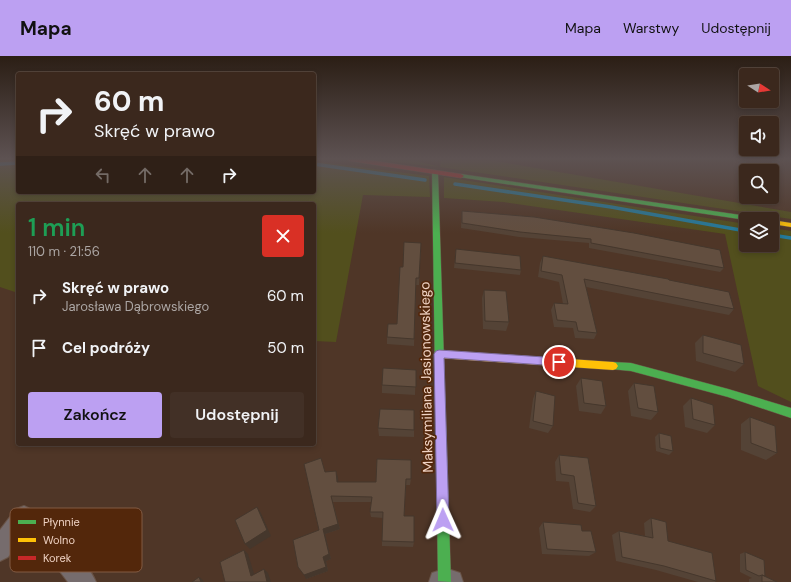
<!DOCTYPE html>
<html lang="pl">
<meta charset="utf-8">
<style>
:root{--surface:#3b281d;--page:#423026;--text:#f1f3f6;--muted:#aca6a4;--line:#54443b;--accent:#bca0f2}
body{margin:0;font-family:"DM Sans",sans-serif;background:var(--page);color:var(--text);height:100vh;display:flex;flex-direction:column;font-size:15px;white-space:nowrap}
*{box-sizing:border-box;margin:0}
p{font-size:13px;color:var(--muted)}
.icon{flex:none;width:22px;height:22px;fill:none;stroke:currentColor;stroke-width:2;stroke-linecap:round;stroke-linejoin:round}
.map{position:relative;flex:1;overflow:hidden}
.drawer{position:absolute;left:16px;top:146px;width:300px;height:244px;display:flex;flex-direction:column;background:var(--surface);border-radius:4px;box-shadow:0 2px 6px #0003,0 0 0 1px var(--line)}
.drawer>*{flex:none}
.hud{position:absolute;left:16px;top:16px;width:300px;height:122px;border-radius:4px;box-shadow:0 2px 6px #0003,0 0 0 1px var(--line);background:#3b281d;color:var(--text);overflow:hidden}
.needle{width:26px;rotate:102deg}
.tools{position:absolute;left:739px;top:12px;display:grid;gap:8px}
.tools a{display:grid;place-items:center;width:40px;height:40px;border-radius:4px;background:var(--surface);box-shadow:0 2px 6px #0003,0 0 0 1px var(--line);font-size:20px}
.pin{position:absolute;display:grid;place-items:center;width:34px;height:34px;color:#fff;margin:-17px;border:2px solid #fff;border-radius:50%;box-shadow:0 1px 4px #0007}
.me{position:absolute;width:44px;margin:-22px;rotate:359deg;stroke-linejoin:round;filter:drop-shadow(0 0 3px #0008)}
.turn{display:flex;align-items:center;gap:14px;height:84px;padding:0 12px;font-size:18px}
.turn .icon{width:52px;height:52px;stroke-width:2.5}
.turn b{display:block;font-size:28px;line-height:34px}
.lanes{display:flex;align-items:center;height:38px;padding:0 12px;background:#0003;justify-content:center;gap:20px;direction:ltr}
.lanes .off{opacity:.35}
.round{display:grid;place-items:center;flex:none;width:42px;height:42px;border-radius:4px;background:var(--page)}
.headline{display:flex;align-items:center;justify-content:space-between;height:68px;padding:0 12px}
h1{font-size:24px;font-weight:600;line-height:30px;color:#1e9e55}
.action{display:flex;gap:8px;margin-top:auto;padding:8px 12px}
.action a{flex:1;height:46px;border-radius:4px;background:var(--accent);color:#111;font-size:16px;font-weight:600;line-height:46px;text-align:center}
.action a+a{background:var(--page);color:var(--text)}
ul{padding:0;list-style:none}
li{display:flex;align-items:center;gap:12px;height:52px;padding:0 12px}
li div{flex:1}
li b{display:block;font-size:15px}
li em{font-style:normal}
header{display:flex;align-items:center;gap:24px;box-sizing:border-box;height:56px;padding:0 20px;background:var(--accent);color:#111}
header strong{font-size:19px}
nav{display:flex;gap:22px;margin-inline-start:auto;font-size:14px}
.map>svg:first-child{display:block}
.green{fill:#524f1d}
.lines{fill:none;stroke-linecap:round;stroke-linejoin:round}
.stream{stroke:#247a9b;stroke-width:3.5}
.street-casing{stroke:#695346;stroke-width:2}
.fast-casing{stroke:#695346;stroke-width:1}
.slow-casing{stroke:#695346;stroke-width:1}
.jam-casing{stroke:#695346;stroke-width:1}
.street{fill:#766c6d;fill-rule:evenodd}
.fast{fill:#4caf50;fill-rule:evenodd}
.slow{fill:#ffc107;fill-rule:evenodd}
.jam{fill:#c62828;fill-rule:evenodd}
.wall{fill:#544336}
.shaded-wall{fill:#45372c}
.building{fill:#624e3f;stroke:#45372c}
.route{fill:#bca0f2;stroke:#7a689d}
.labels{text-anchor:middle;dominant-baseline:central;stroke-width:3.5;stroke-linejoin:round;paint-order:stroke}
.street-label{font-size:14px;fill:#efd2c3;stroke:#53270b}
.key{fill:#53270b;stroke:#825a42;stroke-width:1}
.key-label{font-size:11px;fill:#efd2c3}
</style>
<header>
<strong>Mapa</strong>
<nav><a>Mapa</a><a>Warstwy</a><a>Udostępnij</a></nav>
</header>
<div class="map">
<svg width="791" height="526" viewBox="0 0 791 526">
<rect width="100%" height="100%" fill="#4f3627"/>
<path class="green" d="M368 103 413 104 440 111 441 103H484L791 156V163L440 111Z
M18 104V136H314V105L429 120 430 141 363 139 336 286 314 285V148H18V237L0 231V105Z
M444 121 746 168V189H772V172L791 175V346L758 330 725 178 503 146 444 142Z"/>
<g class="lines">
<path class="stream" d="M0 108 18 107
M314 108 425 124
M455 128 611 151 746 175
M772 179 791 182"/>
<defs>
<path id="street" d="M24 450C44 458 88 506 96 526H68L48 500 25 478 8 501 0 505V474L16 453Z
M441 514H451L460 517 463 526H429L432 517Z"/>
<path id="fast" d="M435 114 438 116 451 526 438 525 432 116Z
M461 118 754 161 758 163 746 164 459 121V119Z
M613 306 631 307 728 333 791 352V362L728 341 631 315 610 313 608 310 610 307Z"/>
<path id="slow" d="M772 164 791 167V171L772 168Z
M439 294 613 306 616 307 618 310 616 313 613 314 439 302 436 301 434 298 436 295Z"/>
<path id="jam" d="M347 103H363L461 118 464 120 461 122 350 105Z"/>
</defs>
<use href="#street" class="street-casing"/>
<use href="#fast" class="fast-casing"/>
<use href="#slow" class="slow-casing"/>
<use href="#jam" class="jam-casing"/>
<use href="#street" class="street"/>
<use href="#fast" class="fast"/>
<use href="#slow" class="slow"/>
<use href="#jam" class="jam"/>
</g>
<path class="wall" d="M462 155 724 212 720 216 589 192V187L519 181 461 172Z
M421 187 419 229H416L414 290 387 288V281L397 268 403 211Z
M456 193 521 214 520 219 454 212Z
M543 200 669 224 734 253 729 259 586 231 597 277 594 283 575 282 573 272 554 271 551 254 554 247 563 248 559 226 538 221 540 207Z
M484 234 509 266 506 275 483 273 482 242Z
M703 279 744 308 735 316 696 305 695 287Z
M416 314 415 339 382 337V329Z
M581 322 606 350 601 358 579 355 576 330Z
M634 327 658 356 651 364 631 360 628 335Z
M536 335 553 370 548 377 529 372 533 343Z
M691 342 715 369 707 377 685 371 683 350Z
M750 361 777 397 766 404 741 394V368Z
M378 372 414 374V381L379 380Z
M659 377 673 395 669 399 656 395 655 381Z
M559 399 596 450 590 456 573 453 569 426 556 425 555 406Z
M377 403 411 423 410 429H406L404 460 414 486 413 491 382 490V485L383 462 371 461 370 456 371 446H333L340 473 325 478 331 503 326 505 328 515 306 523 319 474 325 416 338 421V426H376Z
M651 462 668 485 716 525 715 526H698L656 514 616 505 612 479 619 475 645 480 644 467Z
M543 466 582 475 596 496 589 500 542 498 539 472Z
M745 496 765 520 777 526H749V523L752 522 740 516V498Z"/>
<path class="shaded-wall" d="M336 415 338 421 339 432 337 426Z
M331 440 340 473 325 478 331 503 326 505 328 515 306 523 304 519 323 501V473Z
M257 451 261 457 271 480 250 493 245 488Z
M244 494 248 498 256 524 251 520Z
M264 513 268 517 271 526H267Z
M199 521 202 523 204 526H201Z"/>
<path class="building" d="M462 155 534 161 634 177 720 194 724 212 591 187V183L520 176 462 167Z
M404 186 421 187 419 222H416L414 283 387 281 388 268H397L400 211H403Z
M456 193 520 200 521 214 455 207Z
M543 200 668 223 669 224 729 236 734 253 584 223 597 277 578 275 576 266 557 264 554 247 568 248 562 219 541 215Z
M484 234 506 235 509 266 485 265Z
M703 279 741 289 744 308 703 297Z
M383 312 416 314V331L382 329Z
M581 322 602 325 606 350 584 347Z
M634 327 654 330 658 356 638 352Z
M536 335 555 340 553 370 533 365Z
M691 342 713 349 715 369 693 363Z
M380 353 414 354V374L378 372Z
M750 361 775 370 777 397 751 387Z
M659 377 671 380 673 395 660 392Z
M559 399 588 402 596 450 578 447 574 420 561 418Z
M321 402 325 416 336 415 337 426H376L377 403 411 404V423H406L404 460H414V486L382 485 383 456H370L372 441 331 440 338 468 323 473 329 498 323 501 326 511 304 519 298 511 293 484 319 474 304 408Z
M257 451 267 474 245 488 235 464Z
M651 462 666 466 668 485 712 497 716 525 664 510 622 501 619 475 653 482Z
M543 466 581 469 582 475H591L596 496 547 493Z
M244 494 251 520 264 513 267 526H225L220 506Z
M745 496 764 504 765 520 762 519 759 520 746 514Z
M762 519 777 526H762Z
M199 521 201 526H192Z"/>
<linearGradient id="sky" x2="0" y2="1"><stop stop-color="#2b1e15"/><stop offset="0.58" stop-color="#5d5252"/><stop offset="1" stop-color="#5d5252" stop-opacity="0"/></linearGradient>
<rect width="791" height="177" fill="url(#sky)"/>
<path class="route" d="M439 294 559 302 562 303 564 306 562 309 559 310 444 302 449 464 448 469 443 471 439 469 437 464 434 298 436 295Z"/>
<g class="labels">
<g class="street-label">
<text transform="translate(426 321) rotate(-91)">Maksymiliana Jasionowskiego</text>
</g>
</g>
<rect x="10" y="452" width="132" height="64" rx="6" class="key"/>
<rect x="18" y="464" width="18" height="4" fill="#4caf50"/>
<rect x="18" y="482" width="18" height="4" fill="#ffc107"/>
<rect x="18" y="500" width="18" height="4" fill="#c62828"/>
<g class="key-label">
<text x="43" y="470">Płynnie</text>
<text x="43" y="488">Wolno</text>
<text x="43" y="506">Korek</text>
</g>
</svg>
<div class="tools">
<a><svg class="needle" viewBox="-14 -14 28 28"><path d="M0-13l5 13h-10z" fill="#e53935"/><path d="M0 13l5-13h-10z" fill="#aca6a4"/></svg></a>
<a><svg class="icon" aria-label="sound" viewBox="0 0 24 24"><path d="M4 9h4l5-4v14l-5-4H4zM17 9q2 3 0 6"/></svg></a>
<a><svg class="icon" aria-label="search" viewBox="0 0 24 24"><circle cx="10" cy="10" r="6"/><path d="M15 15l6 6"/></svg></a>
<a><svg class="icon" aria-label="layers" viewBox="0 0 24 24"><path d="M12 4l9 5-9 5-9-5zM3 14l9 5 9-5"/></svg></a>
</div>
<div class="pin" style="left:559px;top:306px;background:#d93025"><svg class="icon" aria-label="arrive" viewBox="0 0 24 24"><path d="M6 21V4h12l-3 4 3 4H6"/></svg></div>
<svg class="me" style="left:443px;top:464px" viewBox="-20 -20 40 40"><path d="M0-17L14 15 0 8-14 15z" fill="#bca0f2" stroke="#fff" stroke-width="4"/></svg>
<div class="hud">
<div class="turn"><svg class="icon" aria-label="right" viewBox="0 0 24 24"><path d="M7 20v-9h11M14 6l5 5-5 5"/></svg><div><b>60 m</b>Skręć w prawo</div></div>
<div class="lanes"><svg class="icon off" aria-label="left" viewBox="0 0 24 24"><path d="M17 20v-9H6M10 6l-5 5 5 5"/></svg><svg class="icon off" aria-label="ahead" viewBox="0 0 24 24"><path d="M12 20V5M6 11l6-6 6 6"/></svg><svg class="icon off" aria-label="ahead" viewBox="0 0 24 24"><path d="M12 20V5M6 11l6-6 6 6"/></svg><svg class="icon" aria-label="right" viewBox="0 0 24 24"><path d="M7 20v-9h11M14 6l5 5-5 5"/></svg></div>
</div>
<section class="drawer">
<div class="headline"><div><h1>1 min</h1><p>110 m · 21:56</p></div><a class="round" style="background:#d93025;color:#fff"><svg class="icon" aria-label="close" viewBox="0 0 24 24"><path d="M6 6l12 12M18 6L6 18"/></svg></a></div>
<ul>
<li><svg class="icon" aria-label="right" viewBox="0 0 24 24"><path d="M7 20v-9h11M14 6l5 5-5 5"/></svg><div><b>Skręć w prawo</b><p>Jarosława Dąbrowskiego</p></div><em>60 m</em></li>
<li><svg class="icon" aria-label="arrive" viewBox="0 0 24 24"><path d="M6 21V4h12l-3 4 3 4H6"/></svg><div><b>Cel podróży</b></div><em>50 m</em></li>
</ul>
<div class="action"><a>Zakończ</a><a>Udostępnij</a></div>
</section>
</div>
